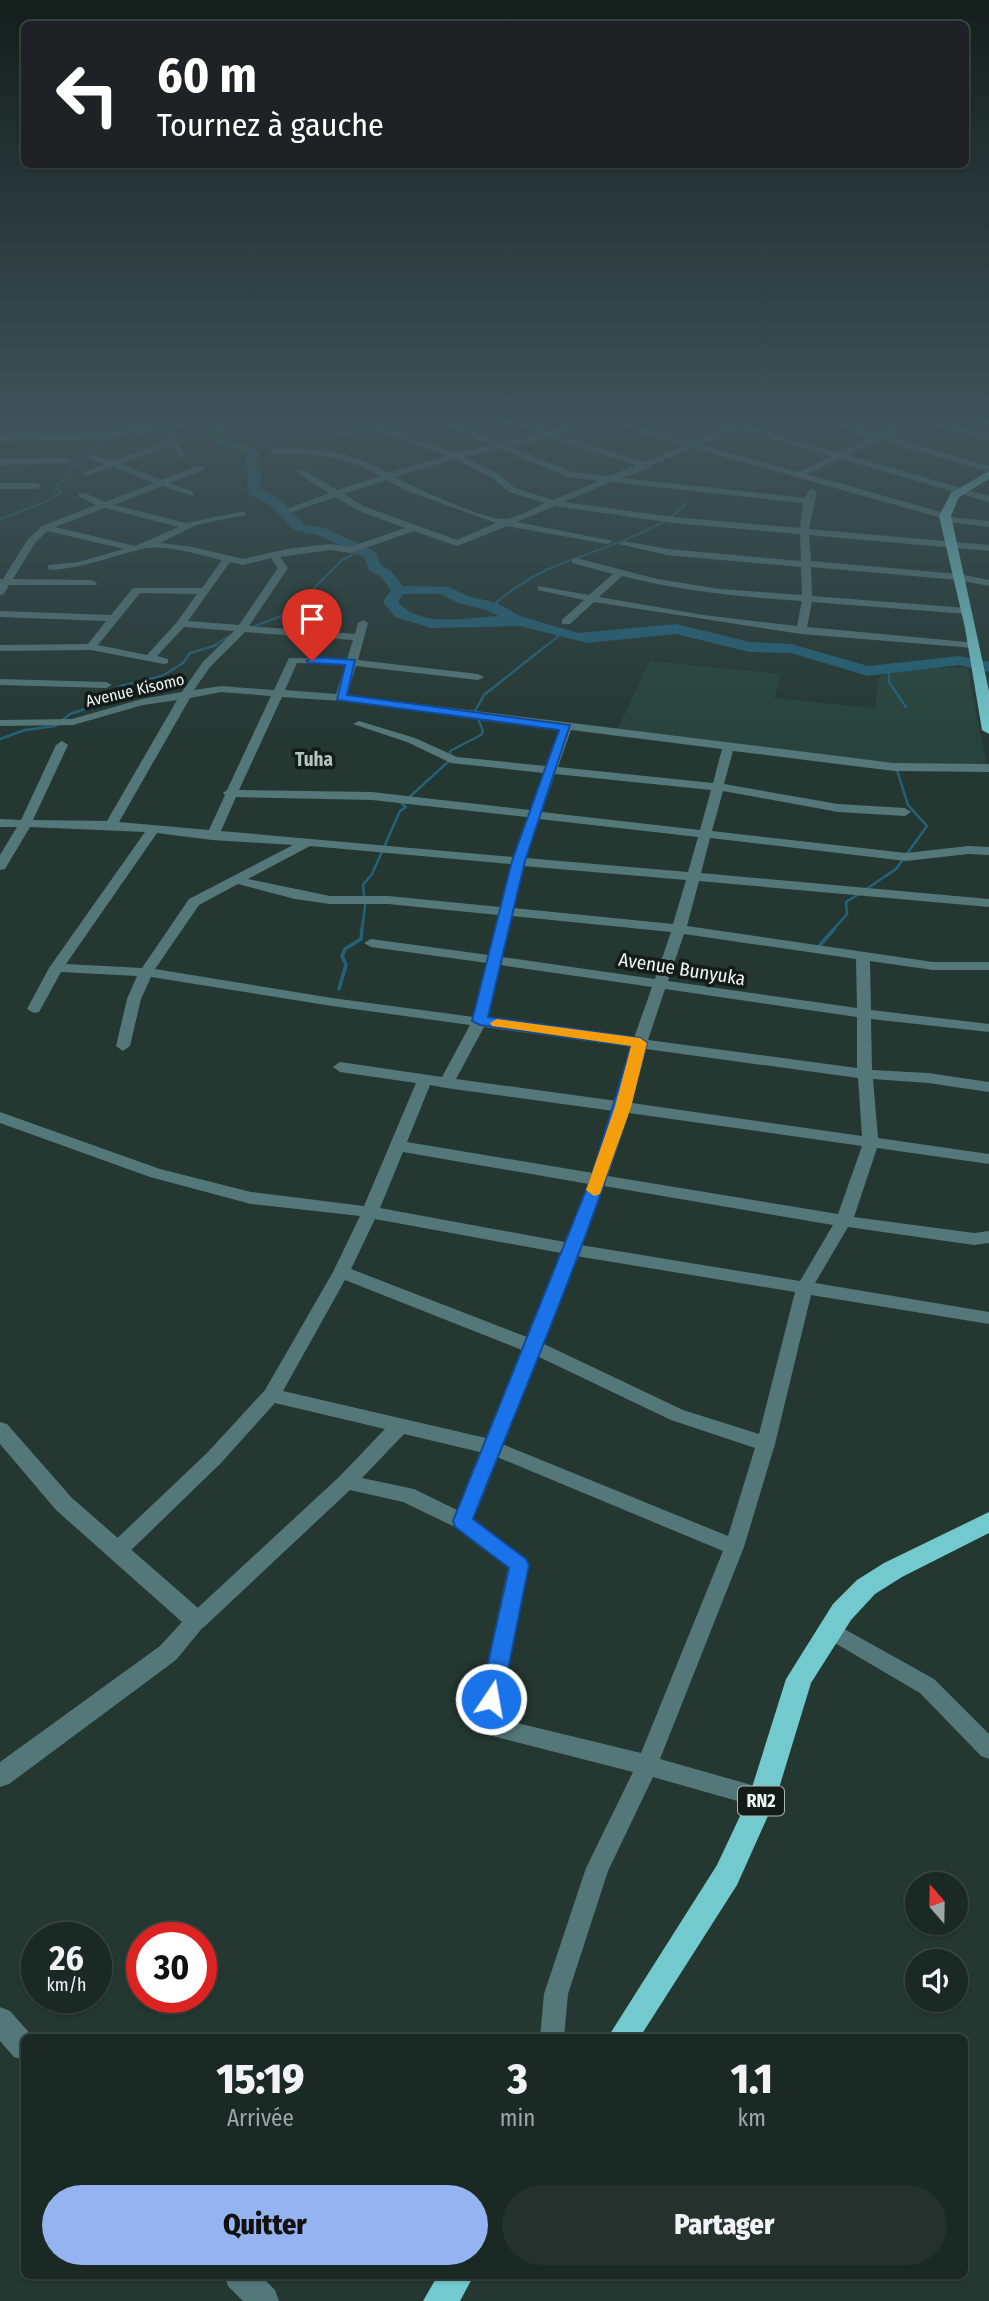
<!DOCTYPE html>
<html lang="fr">
<meta charset="utf-8">
<style>
:root{--surface:#1b2925;--page:#24312d;--text:#f1f3f6;--muted:#a0a6a7;--line:#394542;--accent:#95b2f1}
body{margin:0;font-family:"Fira Sans Condensed",sans-serif;background:var(--page);color:var(--text);height:100vh;display:flex;flex-direction:column;font-size:26px;white-space:nowrap}
*{box-sizing:border-box;margin:0}
p{font-size:23px;color:var(--muted)}
.icon{flex:none;width:38px;height:38px;fill:none;stroke:currentColor;stroke-width:2;stroke-linecap:round;stroke-linejoin:round}
.map{position:relative;flex:1;overflow:hidden}
.panel{position:absolute;left:21px;top:2034px;width:947px;height:245px;display:flex;flex-direction:column;background:var(--surface);border-radius:10px;box-shadow:0 2px 5px #0004,0 0 0 2px var(--line)}
.panel>*{flex:none}
.banner{position:absolute;left:21px;top:21px;width:948px;height:147px;border-radius:10px;box-shadow:0 2px 5px #0004,0 0 0 2px var(--line);background:#202124;color:#fff;overflow:hidden}
.needle{width:46px;rotate:340deg}
.tools{position:absolute;left:905px;top:1872px;display:grid;gap:14px}
.tools a{display:grid;place-items:center;width:63px;height:63px;border-radius:50%;background:var(--surface);box-shadow:0 2px 5px #0004,0 0 0 2px var(--line);font-size:35px}
.speed{position:absolute;left:21px;top:1922px;display:flex;gap:14px;font-size:35px;font-weight:700;text-align:center}
.speed>*{display:grid;place-content:center;width:91px;height:91px;border-radius:50%;background:var(--surface);box-shadow:0 2px 5px #0004,0 0 0 2px var(--line);line-height:1}
.speed small{font-size:18px;font-weight:400}
.speed .limit{border:10px solid #d22;background:#fff;color:#111}
.pin{position:absolute;display:grid;place-items:center;width:60px;height:60px;color:#fff;margin:-72px -30px;border-radius:50% 50% 50% 0;rotate:-45deg;box-shadow:0 0 7px #0007}
.pin .icon{rotate:45deg}
.me{position:absolute;width:77px;margin:-38px;rotate:12deg;stroke-linejoin:round;filter:drop-shadow(0 0 5px #0008)}
.turn{display:flex;align-items:center;gap:24px;height:147px;padding:0 21px;font-size:32px}
.turn .icon{width:91px;height:91px;stroke-width:2.5}
.turn b{display:block;font-size:49px;line-height:60px}
.eta{display:flex;justify-content:space-evenly;align-items:center;height:119px;text-align:center}
.eta b{font-size:42px;font-weight:800;line-height:49px}
.cta{display:flex;gap:14px;margin-top:auto;padding:14px 21px}
.cta a{flex:1;height:80px;border-radius:42px;background:var(--accent);color:#111;font-size:28px;font-weight:800;line-height:80px;text-align:center}
.cta a+a{background:var(--page);color:var(--text)}
.map>svg:first-child{display:block}
.built{fill:#28433b}
.lines{fill:none;stroke-linecap:round;stroke-linejoin:round}
.stream-far2{stroke:#236279;stroke-width:2}
.stream-far1{stroke:#236279;stroke-width:2.5}
.stream{stroke:#236279;stroke-width:3.5}
.river{fill:#236279;fill-rule:evenodd}
.minor{fill:#547879;fill-rule:evenodd}
.tertiary{fill:#547879;fill-rule:evenodd}
.trunk{fill:#73cace;fill-rule:evenodd}
.route{fill:#1a73e8;stroke:#114b97;stroke-width:2}
.slow{fill:#f59e0b}
.labels{text-anchor:middle;dominant-baseline:central;stroke-width:7;stroke-linejoin:round;paint-order:stroke}
.far-street-label{font-size:16px;fill:#edf8f4;stroke:#141c19}
.shield{fill:#141c19;stroke:#acb6b2;stroke-width:2}
.shield-label{font-size:18px;font-weight:bold;fill:#edf8f4}
.far-quarter-label{font-size:19px;font-weight:bold;fill:#b0c6bf;stroke:#141c19}
.street-label{font-size:19px;fill:#edf8f4;stroke:#141c19}
</style>
<div class="map">
<svg width="989" height="2301" viewBox="0 0 989 2301">
<rect width="100%" height="100%" fill="#243731"/>
<path class="built" d="M650 661 780 674 775 698 875 708 878 677 916 668H967L987 765 896 763 615 733Z"/>
<g class="lines">
<path class="stream-far2" d="M124 431 147 421
M252 449 258 445 307 439 326 441 343 434 407 421
M0 519 46 502 62 492 54 488 68 476 70 467C86 456 97 444 115 437
M492 606C509 591 526 580 546 570 579 555 670 530 686 502
M247 629 289 613 342 560 359 551
M211 647 231 635
M545 647 561 634"/>
<path class="stream-far1" d="M889 671V682L906 707
M0 739 25 730 55 726 70 714 91 707 121 686 162 676 183 663 190 653 217 645
M865 890 896 869 927 826 908 805 897 770
M362 930 365 906 363 885 372 874 400 811 406 807 402 804 450 760V751L481 735 483 731 475 711 484 695 547 645
M833 930 847 914 846 902 859 894"/>
<path class="stream" d="M820 945 835 928
M339 989 346 965 342 956 345 949 361 939 362 928"/>
<path class="river" d="M214 421H226V437L260 451 256 468 262 472 259 488 280 499 304 524 327 529 376 552 381 565 391 571 403 586 449 587 468 596 497 603 520 616 578 633 676 624 750 642 791 644 868 666 959 656 989 662V672L959 665 868 676 791 653 750 652 676 634 587 643 520 626 431 628 395 617 383 602 391 590 381 577 369 570 364 557 318 535 294 530 270 505 247 493 248 474 242 470 247 453 216 442ZM403 594H441L458 603 487 610 499 616C467 617 422 629 398 602Z"/>
<path class="minor" d="M185 421H206L170 429 187 456 186 458H180L172 445 121 464 162 480 198 466H204V470L170 483 193 492V496L162 486 114 505 186 523 245 511V515L196 525 160 543 193 547 243 559 287 549 330 544 350 547 405 528 357 510 336 497 292 512 287 509 329 493 298 474V470H304L337 490 380 476C345 455 312 454 273 454L269 451 270 449C310 444 354 453 388 473L446 456 351 421H364L456 453 491 445 436 421H448L501 443 540 434 512 421H524L549 432 578 421H590L557 435 644 462 684 445 603 421H617L692 442 729 426 716 421 737 423 754 421 746 426 839 453 872 437 823 421H836L879 434 906 421H917L888 436 989 466V472L881 440 848 455 989 496V502L841 459 807 474 948 514 949 517 989 521V527L943 521 942 518 693 448 652 465 651 468 621 478 805 498 809 490 812 489 817 492 809 529 989 545V551L809 535 811 561 958 574 989 580V586L958 580 811 567 812 596 967 608 972 611 967 614 812 602 807 627 978 643V647L974 648 801 634 594 602 570 624H562V620L584 600 538 590V586L589 595 613 574 572 563V559L576 558 657 579 720 589 802 595 801 567 667 555 619 544 624 541 667 549 801 561 800 534 673 523 554 506 517 522 613 541 608 544 507 526 457 546 414 531 351 553 330 550 280 557 288 568 249 626 355 634 358 623 363 620 368 623 358 660 478 674 484 677 478 680 356 666 347 695 894 763 989 764V772L894 771 733 751 724 784 838 804 905 808 911 812 905 816 838 812 723 791 712 831 906 853 968 846 989 847V855L968 854 906 861 710 838 701 873 989 899V907L699 881 687 926 933 962H989V970H933L870 961 871 1010 989 1024V1032L871 1019 872 1070 928 1073 989 1082V1092L928 1083 873 1079 878 1138 989 1154V1164L877 1148 854 1217 974 1233 989 1231V1243L974 1245 848 1227 815 1283 989 1312V1324L811 1295 775 1444 744 1547 660 1759 762 1788 770 1791 773 1798 770 1805 762 1808 653 1777 608 1871 568 1994 564 2037H540L544 1994 586 1868 633 1772 477 1732 474 1725 508 1568 455 1527 403 1502 350 1490 204 1627 197 1630 190 1627 187 1621 190 1615 339 1477 385 1429 275 1403 221 1463 124 1557 117 1559 110 1557 107 1551 110 1545 207 1453 265 1390 333 1272 360 1216 251 1204 150 1177 0 1123V1112L160 1169 251 1192 364 1206 416 1083 340 1072 333 1067 340 1062 442 1077 470 1025 332 1006 151 977 141 999 130 1046 123 1051 116 1046 127 999 137 976 61 972 39 1012 34 1013 27 1009 49 968 145 832 30 827 5 869 0 870V855L17 827H0V819L21 820 56 745 62 741 68 745 33 820 107 821 177 700 143 705 73 725 0 726V720L72 719 142 699 182 692 202 663 234 631 184 627 157 656 168 659V663L164 664 91 650 0 651V645L88 644 106 621 0 617V611L111 615 133 588H202L222 560C202 555 167 545 147 548 113 555 89 567 52 570L48 569V565L78 562 124 549 47 531 35 543 13 579 92 580 97 583 96 585H9L4 594 0 595V579H3L28 539 42 526 96 505 79 497V493H85L105 502 154 483 113 467 84 476V472L105 464 89 458V454L113 461 169 440 166 429 105 439 0 441V435L105 433ZM738 429 832 456 798 472 701 445ZM549 438 636 465 609 476 573 472 510 447ZM500 449 568 477 599 481 553 500 515 488 497 473 464 457ZM455 459 491 477 509 492 545 503C533 508 516 519 504 519 485 520 413 487 395 477ZM387 480 405 490 496 523 457 540 363 506 344 494ZM611 482 803 503 800 528 673 517 563 502ZM105 508 179 527 135 546 55 527ZM271 558 278 568 239 625 188 621 230 562 243 565ZM622 576C682 591 741 597 802 601L797 626 703 615 599 597ZM140 593 197 594 177 622 147 655 98 645ZM245 632 353 640 347 659 289 658 274 690 221 686 194 690 210 667ZM297 663 345 665 336 694 285 690ZM221 692 271 696 227 790 223 793 225 795 209 830 119 822 190 698ZM282 697 341 701 560 729 546 766 457 757 415 738 359 721 353 724 407 742 451 763 544 773 530 810 372 792 239 790ZM571 730 722 749 713 783 558 767ZM555 774 711 790 700 830 542 812ZM236 797 372 800 527 817 513 857 221 831ZM539 819 698 837 688 872 526 858ZM157 833 212 840 293 845 189 899 142 968 66 964ZM310 846 511 864 500 907 388 896H330L248 879ZM523 866 686 880 673 924 513 908ZM238 884 295 899 330 904H388L498 915 489 955 371 939 364 943 371 947 487 963 474 1017 332 998 155 969 199 905ZM512 916 671 932 655 979 502 957ZM684 934 856 959 857 1008 668 981ZM500 965 652 987 634 1038 488 1019ZM665 989 857 1017V1068L648 1040ZM484 1027 632 1047 617 1101 456 1079ZM646 1049 858 1078 862 1136 632 1103ZM430 1085 446 1088 614 1111 593 1173 407 1142ZM629 1113 862 1146 838 1214 608 1176ZM403 1152 589 1184 565 1242 380 1208ZM604 1186 833 1225 800 1281 581 1245ZM375 1219 561 1253 527 1337 351 1269ZM576 1256 795 1292 759 1434 683 1410 542 1343ZM345 1280 522 1350 486 1438 283 1391ZM537 1356 671 1420 755 1448 728 1536 502 1444ZM404 1434 480 1452 457 1510 414 1489 362 1478ZM497 1457 723 1551 641 1753 497 1718 529 1565 526 1559 473 1518Z
M920 421H934L989 435V441Z
M67 458 71 461 70 463 0 465V459Z
M0 483H37L42 486 37 489H0Z
M0 679 106 682 112 685 106 688 0 685Z
M830 1621 934 1679 989 1734V1759L981 1756 920 1693 823 1636 820 1630 823 1624Z"/>
<path class="tertiary" d="M0 1422 7 1424 72 1498 205 1614 208 1621 176 1660 9 1784 0 1787V1762L160 1646 182 1622 56 1510 0 1444Z
M0 2007 10 2011 33 2037H24V2060L14 2057 0 2041Z
M224 2275H260L275 2290 279 2301H243L228 2286Z"/>
<path class="trunk" d="M989 471V479L959 497 951 516 989 691V734L982 730 965 628 939 516 951 493Z
M989 1512V1533L902 1577 875 1594 851 1620 811 1683 776 1798 737 1885 640 2037H608L717 1865 749 1797 786 1679 833 1604 857 1580 884 1563Z
M438 2275H474L460 2301H423Z"/>
</g>
<linearGradient id="sky" x2="0" y2="1"><stop stop-color="#141e1b"/><stop offset="0.57" stop-color="#3f535a"/><stop offset="1" stop-color="#3f535a" stop-opacity="0"/></linearGradient>
<rect width="989" height="743" fill="url(#sky)"/>
<path class="route" d="M312 657 355 660 347 695 570 725 525 861 488 1017 640 1038 647 1043C605 1206 535 1362 473 1519L526 1559 529 1565 502 1699 498 1705 491 1708 483 1705 480 1699 509 1568 455 1527 453 1521 591 1178 631 1046 480 1025 472 1021 512 861 559 730 337 700 345 665 308 663 307 661Z"/>
<path class="slow" d="M497 1019 640 1038 647 1043 631 1107 600 1194 594 1196 586 1190 615 1107 631 1046 492 1026 490 1023Z"/>
<g class="labels">
<g class="far-street-label">
<text transform="translate(135 690) rotate(-13)">Avenue Kisomo</text>
</g>
<rect class="shield" x="738" y="1786.5" width="46" height="29" rx="5"/>
<g class="shield-label">
<text x="761" y="1801">RN2</text>
</g>
<g class="far-quarter-label">
<text x="314" y="759">Tuha</text>
</g>
<g class="street-label">
<text transform="translate(682 969) rotate(9)">Avenue Bunyuka</text>
</g>
</g>
</svg>
<div class="tools">
<a><svg class="needle" viewBox="-14 -14 28 28"><path d="M0-13l5 13h-10z" fill="#e53935"/><path d="M0 13l5-13h-10z" fill="#a0a6a7"/></svg></a>
<a><svg class="icon" aria-label="sound" viewBox="0 0 24 24"><path d="M4 9h4l5-4v14l-5-4H4zM17 9q2 3 0 6"/></svg></a>
</div>
<div class="speed"><div>26<small>km/h</small></div><div class="limit">30</div></div>
<div class="pin" style="left:312px;top:661px;background:#d93025"><svg class="icon" aria-label="arrive" viewBox="0 0 24 24"><path d="M6 21V4h12l-3 4 3 4H6"/></svg></div>
<svg class="me" style="left:491px;top:1699px" viewBox="-20 -20 40 40"><circle r="17" fill="#1a73e8" stroke="#fff" stroke-width="3"/><path d="M0-11L8 9 0 5-8 9z" fill="#fff"/></svg>
<div class="banner">
<div class="turn"><svg class="icon" aria-label="left" viewBox="0 0 24 24"><path d="M17 20v-9H6M10 6l-5 5 5 5"/></svg><div><b>60 m</b>Tournez à gauche</div></div>
</div>
<section class="panel">
<div class="eta">
<div><b>15:19</b><p>Arrivée</p></div>
<div><b>3</b><p>min</p></div>
<div><b>1.1</b><p>km</p></div>
</div>
<div class="cta"><a>Quitter</a><a>Partager</a></div>
</section>
</div>
